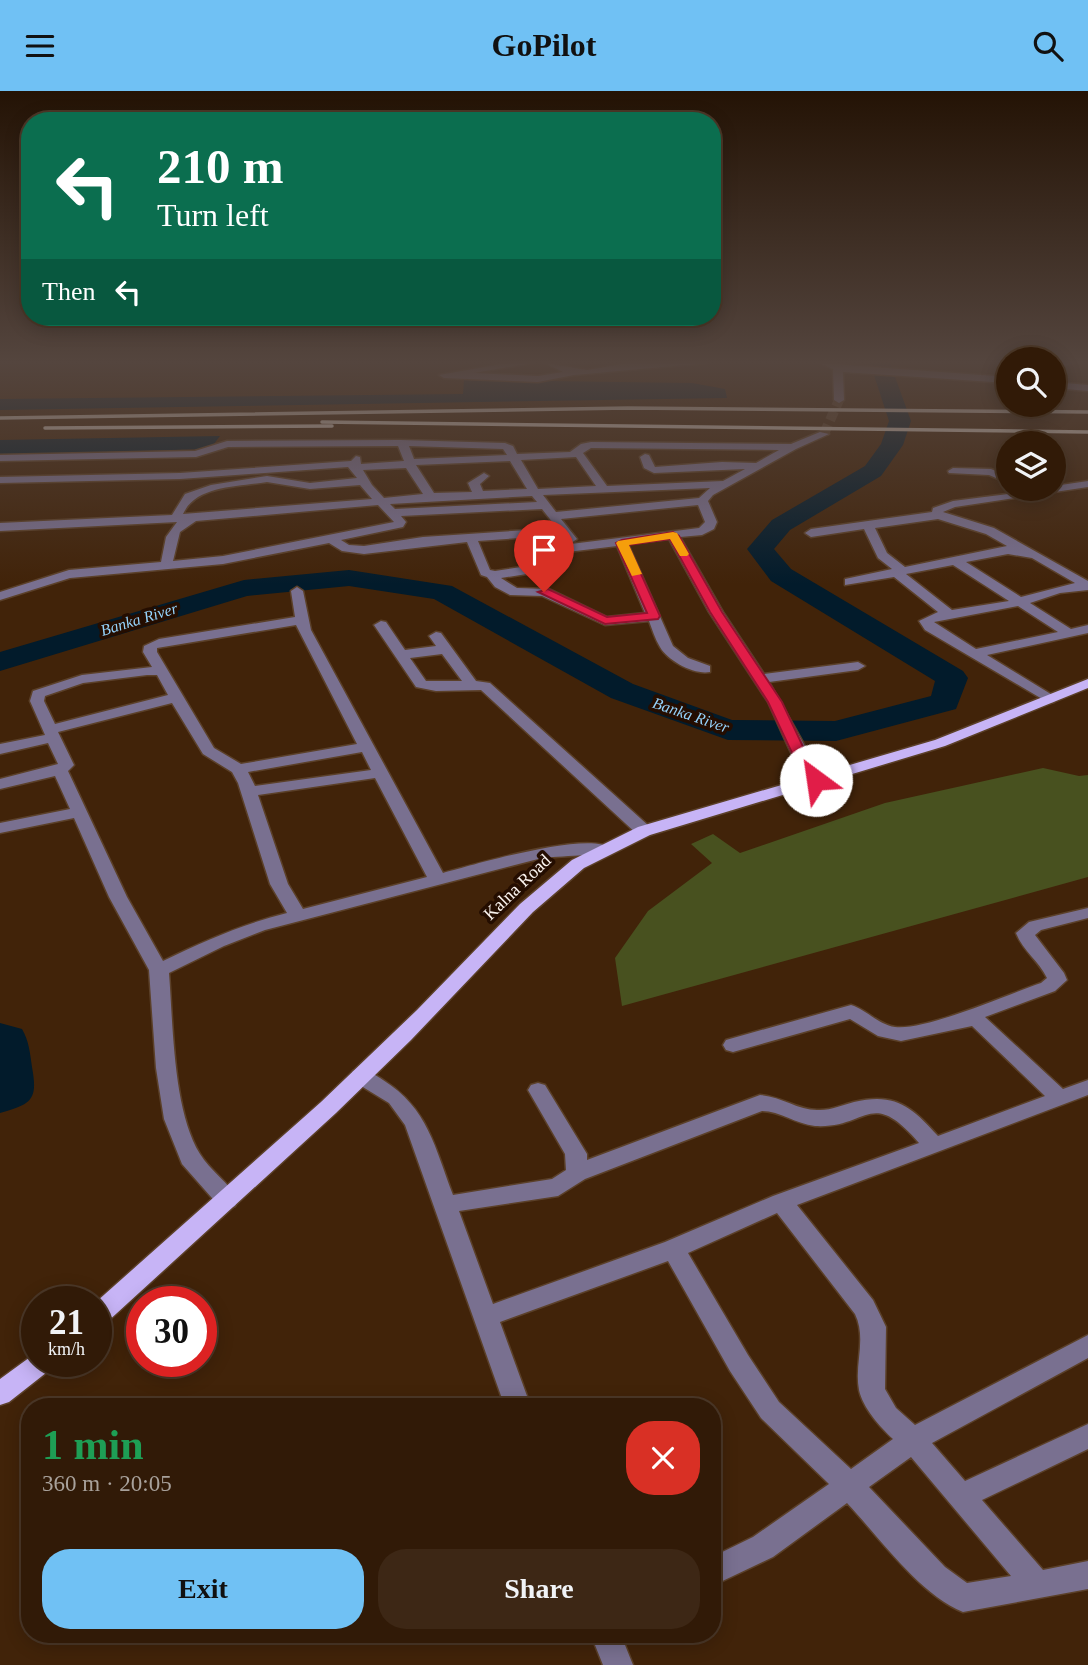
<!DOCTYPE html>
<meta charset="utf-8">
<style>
:root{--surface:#311a07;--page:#3d2715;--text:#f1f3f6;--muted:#a8a19b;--line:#4c3828;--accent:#70c1f4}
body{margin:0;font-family:Georgia,serif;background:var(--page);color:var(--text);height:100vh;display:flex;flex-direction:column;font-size:26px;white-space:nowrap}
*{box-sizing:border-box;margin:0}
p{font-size:23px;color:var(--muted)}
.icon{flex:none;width:38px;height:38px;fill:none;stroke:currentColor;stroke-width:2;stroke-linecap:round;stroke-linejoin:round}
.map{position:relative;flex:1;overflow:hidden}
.drawer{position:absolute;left:21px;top:1307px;width:700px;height:245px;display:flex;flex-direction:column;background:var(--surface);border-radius:28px;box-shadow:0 4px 18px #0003,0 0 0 2px var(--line)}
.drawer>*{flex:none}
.banner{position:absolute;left:21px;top:21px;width:700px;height:214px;border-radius:28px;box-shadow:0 4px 18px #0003,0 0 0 2px var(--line);background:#0b6e4f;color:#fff;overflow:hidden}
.controls{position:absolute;left:996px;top:256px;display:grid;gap:14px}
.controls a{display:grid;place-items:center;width:70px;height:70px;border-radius:50%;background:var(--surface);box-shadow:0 4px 18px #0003,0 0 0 2px var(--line);font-size:35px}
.speed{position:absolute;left:21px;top:1195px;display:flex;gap:14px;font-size:35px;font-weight:700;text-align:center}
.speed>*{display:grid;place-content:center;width:91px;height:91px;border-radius:50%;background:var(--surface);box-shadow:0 4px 18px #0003,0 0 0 2px var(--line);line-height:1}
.speed small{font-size:18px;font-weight:400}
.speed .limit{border:10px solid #d22;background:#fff;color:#111}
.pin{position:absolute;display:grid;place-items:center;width:60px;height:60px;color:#fff;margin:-72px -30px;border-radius:50% 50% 50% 0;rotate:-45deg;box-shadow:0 0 7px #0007}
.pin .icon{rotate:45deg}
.me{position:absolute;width:77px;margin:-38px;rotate:329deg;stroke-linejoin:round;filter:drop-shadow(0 0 5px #0008)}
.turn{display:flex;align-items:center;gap:24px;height:147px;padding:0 21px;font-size:32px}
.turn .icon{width:91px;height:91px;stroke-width:2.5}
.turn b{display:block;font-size:49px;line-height:60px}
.then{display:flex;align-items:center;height:66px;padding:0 21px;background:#0003;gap:14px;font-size:26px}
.round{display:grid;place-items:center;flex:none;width:74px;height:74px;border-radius:28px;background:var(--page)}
.overview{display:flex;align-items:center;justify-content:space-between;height:119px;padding:0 21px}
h1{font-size:42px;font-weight:600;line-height:52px;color:#1e9e55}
.primary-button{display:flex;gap:14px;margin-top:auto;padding:14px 21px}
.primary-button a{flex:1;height:80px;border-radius:28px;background:var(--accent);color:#111;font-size:28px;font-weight:600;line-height:80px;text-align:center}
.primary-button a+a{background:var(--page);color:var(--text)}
header{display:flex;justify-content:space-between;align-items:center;height:91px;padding:0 21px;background:var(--accent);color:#111;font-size:32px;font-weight:600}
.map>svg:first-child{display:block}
.green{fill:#48511f}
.water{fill:#021b2b}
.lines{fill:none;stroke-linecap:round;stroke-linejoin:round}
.river{fill:#021b2b;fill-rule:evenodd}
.minor-tunnel{stroke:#5d422b;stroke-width:10;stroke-dasharray:10 5;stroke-linecap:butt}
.minor-casing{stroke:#5b4029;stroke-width:3}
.major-casing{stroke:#5b4029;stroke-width:3}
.minor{fill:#797090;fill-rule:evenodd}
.major{fill:#c7b4f6;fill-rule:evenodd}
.rail{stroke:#dcd1c9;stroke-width:3.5}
.route{fill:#e11d48;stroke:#92132f;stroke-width:2}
.slow{fill:#f59e0b}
.labels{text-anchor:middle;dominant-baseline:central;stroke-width:7;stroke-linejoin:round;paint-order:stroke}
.far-water-label{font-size:16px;font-style:italic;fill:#94d2fa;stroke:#240d00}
.street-label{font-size:18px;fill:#faf3ee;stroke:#240d00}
</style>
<header><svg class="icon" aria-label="menu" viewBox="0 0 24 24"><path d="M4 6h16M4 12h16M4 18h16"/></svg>GoPilot<svg class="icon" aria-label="search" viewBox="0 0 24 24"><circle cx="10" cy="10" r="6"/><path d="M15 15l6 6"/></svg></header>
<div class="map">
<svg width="1088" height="1574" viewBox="0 0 1088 1574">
<rect width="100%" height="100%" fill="#412309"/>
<path class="green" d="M1043 677 1079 685 1088 684V786L622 915 615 867 648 820 712 772 691 753 713 743 740 762 885 712Z"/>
<path class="water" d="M464 289 692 292 725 298 727 307 0 319V308L463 303Z
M220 345 210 358 0 364V349Z"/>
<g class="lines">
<path class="river" d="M870 272H890L911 330 903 354 881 385 790 439 774 458 791 478 963 580 968 587 956 618 836 650 728 649 611 607 434 508 349 495 247 505 0 580V561L244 489 349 479 452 495 633 593 732 629 835 630 931 605 935 590 771 490 747 458 772 429 865 375 881 353 889 330Z
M0 932 22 938C29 950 30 962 32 976 38 1009 32 1013 0 1022Z"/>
<path class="minor-tunnel" d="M824 343 839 309"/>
<defs>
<path id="minor" d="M507 272H532L474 282 538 285 563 281 545 272 587 279 628 272H707L574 284 538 291 444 287 439 284Z
M820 272 1008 286V292L843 281 844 309 839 312 834 309 833 278Z
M1054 272H1075L1054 276Z
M1054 291 1088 294V300L1054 297Z
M820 341 829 343 796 358 713 404 708 410 717 431 714 438 702 444 680 446 723 521 764 583 858 571 865 575 858 579 769 591 824 689 816 694 810 692 792 664 768 611 709 521 669 448 628 453 673 555 688 567 710 575V581C694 584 668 570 660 556 655 548 652 538 649 530L605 534 542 505 510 504 495 496 487 486 481 484 467 451 364 463 342 460 329 452 223 473 70 487 0 509V501L69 479 161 471 166 446 177 431 0 440V432L172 424 185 403 211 394 267 385 310 392 357 387 348 376 180 388 0 392V386L180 382 351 370 356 365 360 366 361 373 404 370 398 355 228 356 196 366 0 370V364L195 360 227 350 400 349 505 352 513 355 517 363 570 361 581 353 591 351 791 353ZM409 355 503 358 507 364 414 368ZM591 357 779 359 756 372 722 371 655 376 649 364 645 363 640 366 644 377 654 382 745 378 723 390 607 395 583 362ZM576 366 596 395 538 398 521 369ZM510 370 527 398 483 400 480 393 489 385 484 382 468 392 472 401 434 402 416 374ZM406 377 423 403 384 407 372 394 363 379ZM267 391 310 398 360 394 372 408 183 423C196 394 239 396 267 391ZM710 397 699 407 556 421 543 404ZM532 405 537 411 395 418 390 413ZM378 414 394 431 223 465 173 470 180 441 196 430ZM698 414 705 431 699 437 555 455 545 463 547 472 495 480 490 479 478 450 562 444 571 452 577 448 561 428ZM542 418 557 437 423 446 364 455 349 454 341 449 403 436 406 431 401 425ZM617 455 645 522 607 526 549 498 517 497 501 487 558 478 559 462Z
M953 377 991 378 1008 385V392L989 384 949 382 948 380Z
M1088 390V396L955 416 943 421 994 437 1088 490V499L1060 502 1030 512 1071 538 1088 534V542L987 564 1054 605 1056 608 1054 611 1049 612 925 539 919 530 938 521 894 486 845 494V488L892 478 878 467 864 438 811 446 805 442 811 438 932 421 933 417 953 410 1054 397V395ZM938 428 986 443 1007 455 905 476 887 462 875 437ZM1008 463 1032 467 1075 492 1021 506 966 471ZM953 474 1009 510 952 519 906 483ZM1018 515 1058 541 976 558 934 531Z
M297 496 303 500 311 539 443 782C470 775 592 738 611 758 604 765 556 765 542 767L265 839 224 855 169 882C173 933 173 1020 200 1063 210 1080 229 1091 238 1109L235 1115 227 1118 219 1115 182 1073 164 1028 156 977 149 879 109 806 74 727 0 742V732L70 718 55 685 0 698V688L58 673 48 652 0 663V653L45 644 30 610 33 600 82 584 152 576 143 561 144 555 159 548 295 526 291 500ZM296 534 357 653 241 673 214 657 157 561V557ZM147 584H157L168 604 55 633 44 610 45 605 83 592ZM172 612 203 663 232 681 238 692 270 793 287 822C243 833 204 850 163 870L127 806 68 680 74 674 58 641ZM362 661 371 679 255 695 248 681ZM375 687 427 786 303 818 288 793 258 704Z
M381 530 386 531 405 559 436 555 429 545 436 541 441 542 476 590 490 592 650 736 652 740 650 744H638L481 599 436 600 416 596 374 534ZM442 563 462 590H426L410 567Z
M1088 817V827L1041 839 1035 844 1064 882 1067 889 1055 900 985 926 1063 998 1088 989V1004L797 1114 873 1209 886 1236 885 1298 896 1317 915 1334 1088 1244V1267L932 1352 965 1390 1088 1333V1358L982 1409 1043 1479 1088 1470V1498L963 1521C920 1504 879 1446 847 1412L773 1466 712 1495V1466L753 1446 829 1393 761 1327 730 1280 668 1170 500 1231 531 1316H505L405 1034 389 1012 353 990 350 985 353 980C365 976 373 983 383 989 428 1017 435 1057 453 1104L552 1088 566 1079 565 1063 528 999 531 994 538 992 545 994 587 1063V1069L760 1004C780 1005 798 1019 817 1019 830 1020 842 1014 854 1011 895 1001 912 1016 938 1045L1045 1005 972 935 901 950 878 945 850 928 733 961 726 959 723 954 726 949 851 914C867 919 879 934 895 936 925 940 1009 903 1041 892L1047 887C1039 870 1023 860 1016 842L1029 831ZM762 1020C780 1020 796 1033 815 1035 868 1038 870 995 919 1052L773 1105 665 1151 493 1213 459 1120 558 1105 585 1088ZM777 1122 855 1223C867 1248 854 1273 859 1299 863 1317 880 1336 893 1348L851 1378 779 1311 748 1264 688 1162ZM911 1366 1011 1485 967 1492 945 1476 869 1396Z
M591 1544H621L633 1574H603Z"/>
<path id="major" d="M1088 588V597L945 655 650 744 584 777 533 821 411 949 336 1022 105 1233 96 1236V1211L321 1011 417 919 520 813 572 769 638 736 935 649Z
M37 1261V1270H54L51 1278 9 1311 0 1314V1288Z"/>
</defs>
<use href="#minor" class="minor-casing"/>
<use href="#major" class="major-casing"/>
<use href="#minor" class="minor"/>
<use href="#major" class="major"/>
<path class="rail" d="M0 327 628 317 1088 321
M322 331 1088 341
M45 337 332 335"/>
</g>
<linearGradient id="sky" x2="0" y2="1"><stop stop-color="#241305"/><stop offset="0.55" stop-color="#54453e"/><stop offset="1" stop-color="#54453e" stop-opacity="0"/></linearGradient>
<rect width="1088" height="493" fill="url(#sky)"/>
<path class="route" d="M673 441 679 445 722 521 782 611 807 664 823 689 821 692 816 693 811 692 793 664 768 611 710 521 670 448 628 454 660 525 658 528 605 533 538 501 548 498 607 526 647 522 616 452 622 449Z"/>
<path class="slow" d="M673 441 677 442 689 463 687 465H680L670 448 629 454 642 483 632 485 616 452 618 450Z"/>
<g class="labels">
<g class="far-water-label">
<text transform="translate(139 528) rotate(-17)">Banka River</text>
<text transform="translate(691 624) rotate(19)">Banka River</text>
</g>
<g class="street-label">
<text transform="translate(517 796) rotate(-44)">Kalna Road</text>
</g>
</g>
</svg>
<div class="controls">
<a><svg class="icon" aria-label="search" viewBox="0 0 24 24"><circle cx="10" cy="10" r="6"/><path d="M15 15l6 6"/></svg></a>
<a><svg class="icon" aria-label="layers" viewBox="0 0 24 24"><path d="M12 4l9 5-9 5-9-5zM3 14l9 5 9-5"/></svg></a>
</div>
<div class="speed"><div>21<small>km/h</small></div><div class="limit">30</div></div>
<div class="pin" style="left:544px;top:501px;background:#d93025"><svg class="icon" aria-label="arrive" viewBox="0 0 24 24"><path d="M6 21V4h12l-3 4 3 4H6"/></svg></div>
<svg class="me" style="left:816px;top:689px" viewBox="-20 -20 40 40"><circle r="19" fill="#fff"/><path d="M0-13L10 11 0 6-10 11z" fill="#e11d48"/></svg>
<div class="banner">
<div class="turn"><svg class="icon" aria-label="left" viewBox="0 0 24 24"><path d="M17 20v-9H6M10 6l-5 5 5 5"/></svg><div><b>210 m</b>Turn left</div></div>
<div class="then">Then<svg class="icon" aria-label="left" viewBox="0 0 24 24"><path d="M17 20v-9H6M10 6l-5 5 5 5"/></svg></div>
</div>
<section class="drawer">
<div class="overview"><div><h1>1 min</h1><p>360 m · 20:05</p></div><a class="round" style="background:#d93025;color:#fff"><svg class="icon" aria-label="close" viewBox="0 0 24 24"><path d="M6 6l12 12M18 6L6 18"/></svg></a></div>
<div class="primary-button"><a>Exit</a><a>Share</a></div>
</section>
</div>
